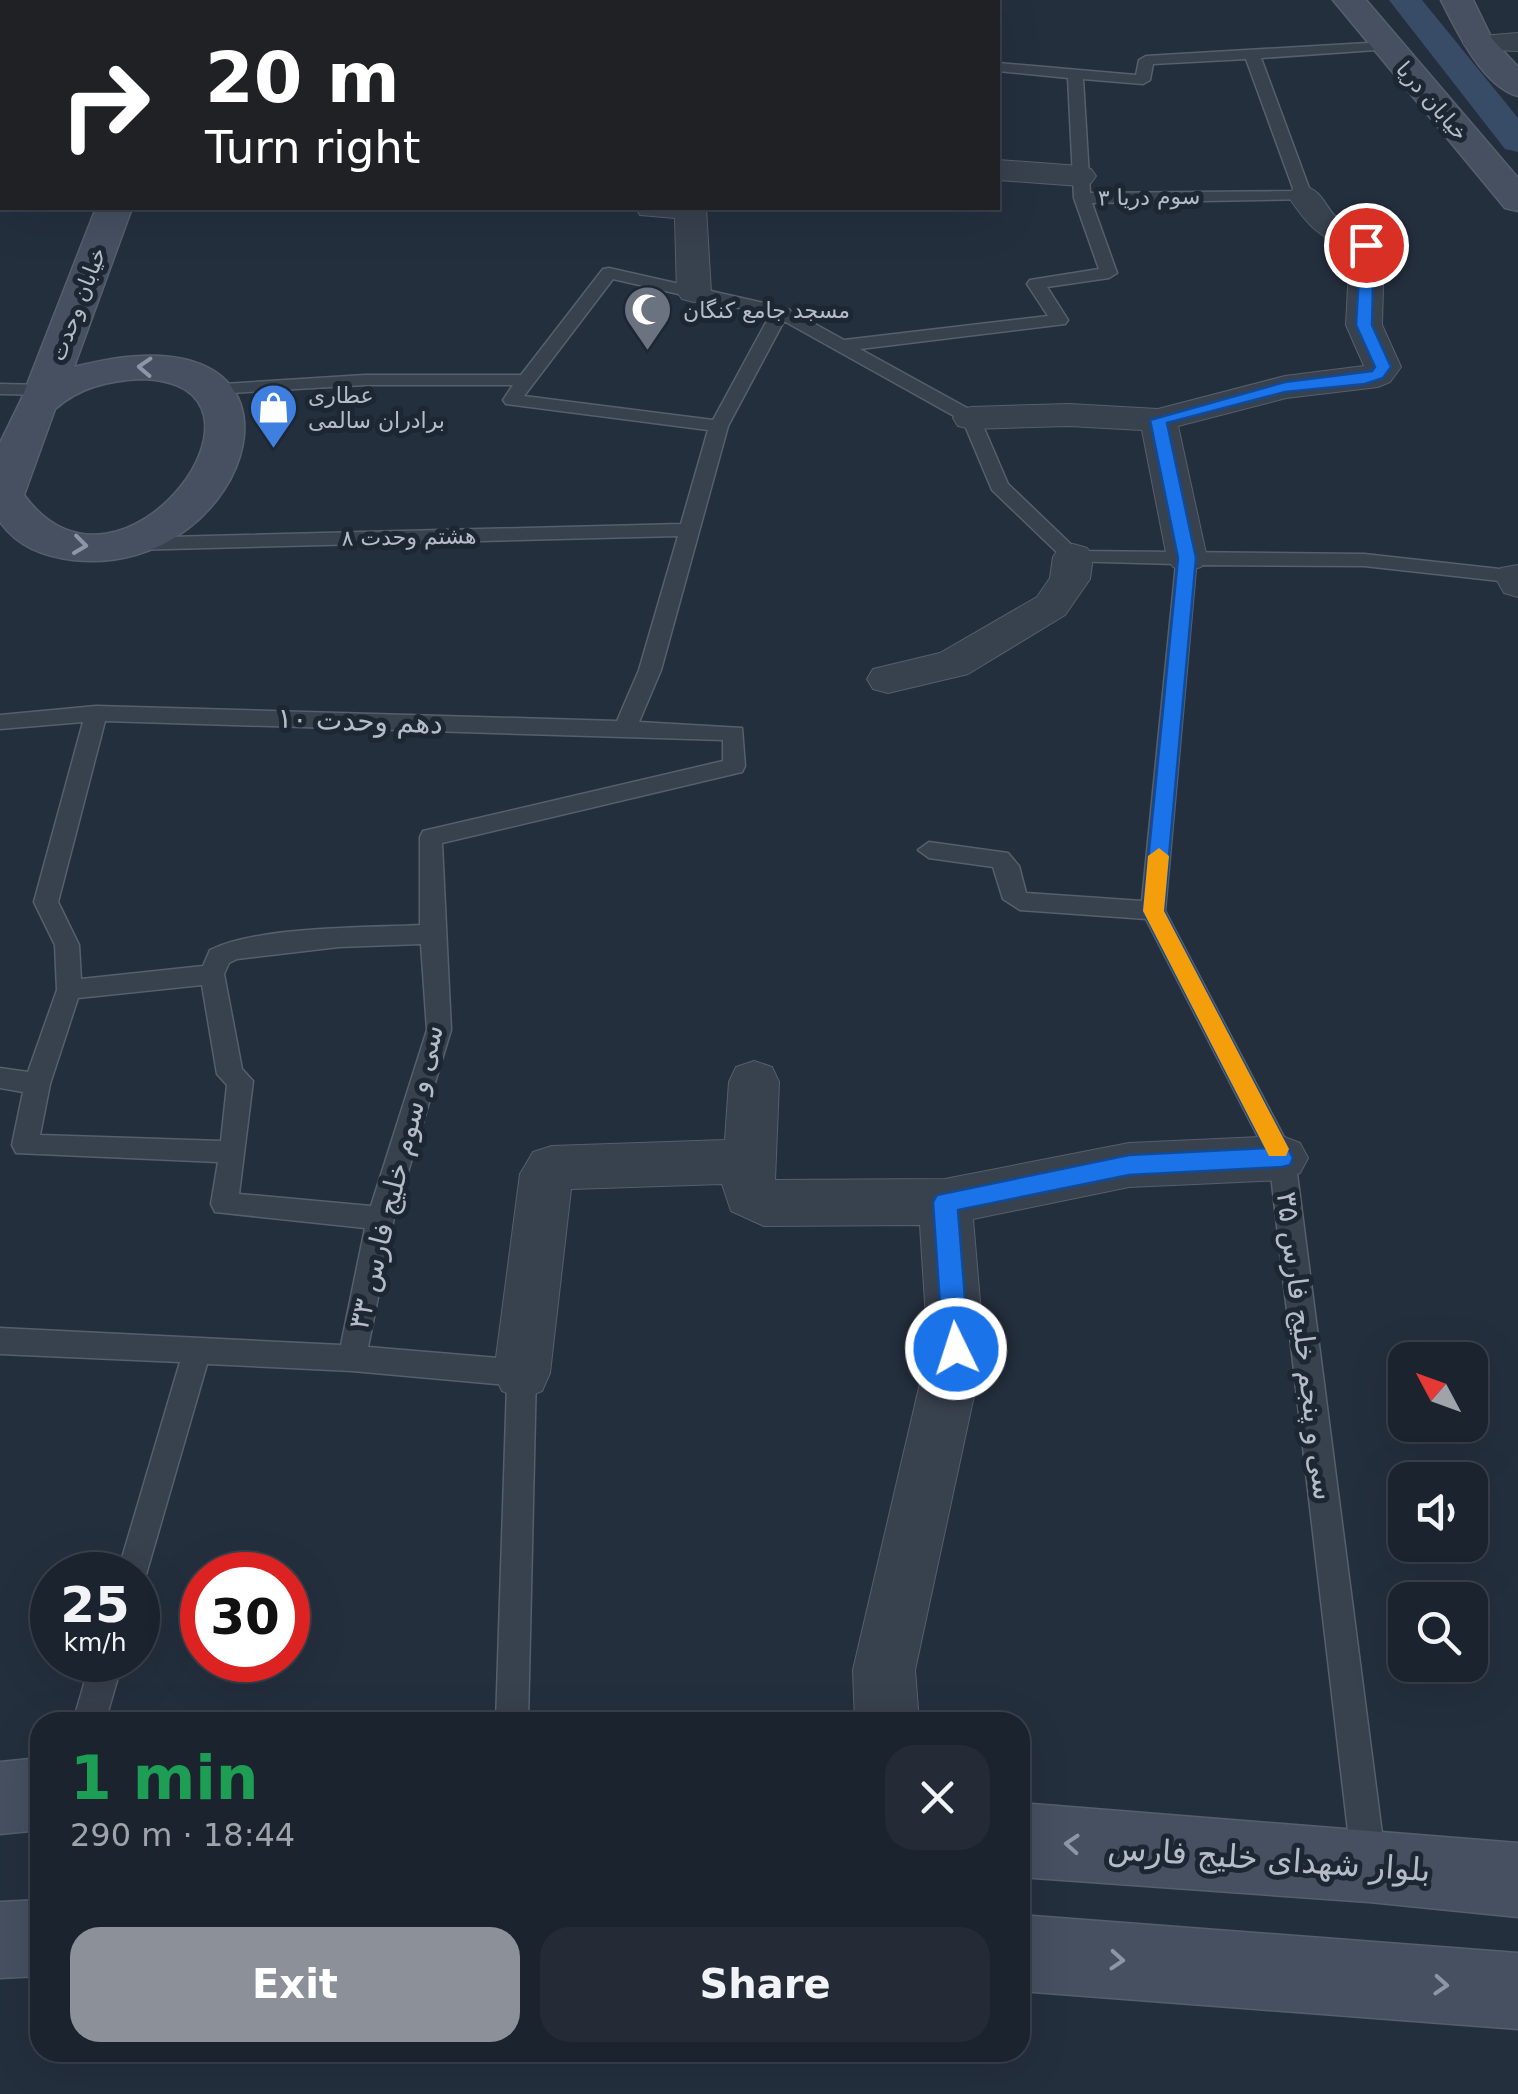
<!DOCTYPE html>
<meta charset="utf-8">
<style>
:root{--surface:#1b232e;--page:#242b36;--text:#f1f3f6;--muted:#a0a4aa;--line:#39404a;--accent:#8c9099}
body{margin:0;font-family:"DejaVu Sans",Cairo,sans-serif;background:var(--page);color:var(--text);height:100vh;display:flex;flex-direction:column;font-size:38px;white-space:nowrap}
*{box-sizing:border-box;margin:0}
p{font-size:32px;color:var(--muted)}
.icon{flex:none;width:55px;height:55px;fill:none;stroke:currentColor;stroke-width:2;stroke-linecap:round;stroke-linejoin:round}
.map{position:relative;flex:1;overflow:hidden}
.side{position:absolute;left:30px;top:1712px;width:1000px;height:350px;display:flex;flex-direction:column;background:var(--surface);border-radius:30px;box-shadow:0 10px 40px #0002,0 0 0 2px var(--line)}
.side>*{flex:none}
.banner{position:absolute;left:0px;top:0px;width:1000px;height:210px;box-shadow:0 10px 40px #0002,0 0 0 2px var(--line);background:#202124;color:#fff;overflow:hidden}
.needle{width:65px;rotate:311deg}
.fabs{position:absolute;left:1388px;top:1342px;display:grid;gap:20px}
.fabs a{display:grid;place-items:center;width:100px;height:100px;border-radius:20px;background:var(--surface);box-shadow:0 10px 40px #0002,0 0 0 2px var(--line);font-size:50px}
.speed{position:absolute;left:30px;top:1552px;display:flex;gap:20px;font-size:50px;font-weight:700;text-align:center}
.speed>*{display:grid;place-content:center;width:130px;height:130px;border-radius:50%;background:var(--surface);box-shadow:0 10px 40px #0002,0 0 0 2px var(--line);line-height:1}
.speed small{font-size:25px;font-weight:400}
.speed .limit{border:15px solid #d22;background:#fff;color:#111}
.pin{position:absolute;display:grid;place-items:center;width:85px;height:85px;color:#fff;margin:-42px;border:5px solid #fff;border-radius:50%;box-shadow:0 2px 10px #0007}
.me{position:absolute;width:110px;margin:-55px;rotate:356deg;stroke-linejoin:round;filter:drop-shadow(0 0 8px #0008)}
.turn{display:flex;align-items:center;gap:35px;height:210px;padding:0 40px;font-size:45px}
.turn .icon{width:130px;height:130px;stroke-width:2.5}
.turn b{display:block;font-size:70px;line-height:85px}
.round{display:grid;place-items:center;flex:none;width:105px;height:105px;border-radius:30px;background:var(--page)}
.headline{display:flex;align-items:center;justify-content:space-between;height:170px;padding:0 40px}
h1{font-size:60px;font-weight:600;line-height:75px;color:#1e9e55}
.action{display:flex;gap:20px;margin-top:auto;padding:20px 40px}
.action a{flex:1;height:115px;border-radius:30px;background:var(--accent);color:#fff;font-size:40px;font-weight:600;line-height:115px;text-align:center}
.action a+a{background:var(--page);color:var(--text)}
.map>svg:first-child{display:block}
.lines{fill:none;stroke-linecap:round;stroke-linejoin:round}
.canal{fill:#394c67;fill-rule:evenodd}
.lane-casing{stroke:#565f6c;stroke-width:3}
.street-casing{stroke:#565f6c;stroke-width:2}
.secondary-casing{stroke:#565f6c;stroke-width:3}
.lane{fill:#38414e;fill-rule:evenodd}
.street{fill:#38414e;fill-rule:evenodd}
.secondary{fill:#465061;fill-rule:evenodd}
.oneway{stroke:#8e96a5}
.route{fill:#1a73e8;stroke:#114b97;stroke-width:2.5}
.slow{fill:#f59e0b}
.labels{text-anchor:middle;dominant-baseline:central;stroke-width:10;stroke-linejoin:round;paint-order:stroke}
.far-street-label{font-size:22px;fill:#b4bcc9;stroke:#1d2633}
.far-poi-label{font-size:22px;fill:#b4bcc9;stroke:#1d2633;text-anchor:start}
.street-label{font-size:28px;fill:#b4bcc9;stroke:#1d2633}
.near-street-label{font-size:32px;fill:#b4bcc9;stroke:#1d2633}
</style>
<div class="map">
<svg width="1518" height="2094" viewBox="0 0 1518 2094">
<rect width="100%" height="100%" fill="#242f3e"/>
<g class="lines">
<path class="canal" d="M1389 0H1422L1518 118V152L1505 149Z"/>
<defs>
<path id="lane" d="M738 0H803L804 2H740Z
M886 0H900V2H886Z
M1385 42 1390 43V49L1261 58 1312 196 1310 199 1092 203 1117 273 1109 278 1047 287 1068 320 1065 324 860 349 978 414 1008 484 1078 551 1364 554 1518 571V583L1364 566 1196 565 1165 911 1295 1158 1386 1865 1381 1877 1369 1882 1357 1877 1352 1865 1269 1158 1146 919 1020 910 1003 899 993 867 929 858 918 850 929 842 1008 853 1019 866 1026 893 1142 901 1176 564 1066 561 992 490 963 421 784 321 728 426 661 670 639 722 742 728 745 766 742 772 442 843 451 1030 394 1218 368 1347 522 1360 532 1364 536 1373 528 1722H496L507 1385 352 1371 207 1364 143 1585 138 1588V1575H117L180 1362 0 1354V1328L341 1345 365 1228 215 1212 211 1204 218 1162 16 1153 12 1145 23 1092 0 1088V1068L28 1072 57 990 55 945 34 902 83 722 0 729V715L96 706 617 721 639 670 678 536 130 550 120 544 130 538 681 524 708 430 506 404 503 400 513 385H365L214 394 205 389 208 385 365 375H521L603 269 609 268 786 308 844 340 1048 316 1027 284 1030 280 1099 269 1074 198 1068 78 998 71V63L1136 75 1139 60 1146 56ZM1246 59 1294 191 1090 193 1083 79 1143 84 1150 80 1153 64ZM613 279 770 315 713 420 524 396ZM105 721 723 740V761L423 831 420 837V925C363 928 260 926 210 950L203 966 81 979 79 945 58 902ZM421 944 427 1030 371 1206 239 1194 253 1081 242 1069 224 974 229 963 237 959 339 947ZM202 985 217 1074 227 1085 221 1141 40 1135 50 1084 78 998Z
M2 120V132L0 133V121Z
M0 384 46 385 55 390 46 395 0 394Z
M91 1660H123L105 1722H73Z"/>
<path id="street" d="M1518 33V51L1468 49 1463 43 1468 37Z
M0 80H2V98H0Z
M998 160 1080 166 1091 169 1096 176 1091 183 1080 186 998 180Z
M1304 186C1324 191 1325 209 1340 221 1353 232 1373 230 1384 245L1382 325 1401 367 1390 382 1378 387 1286 398 1178 426 1207 558 1201 567 1187 571 1173 567 1167 558 1142 430 1069 426 971 429 958 426 953 418 958 410 971 407 1069 404 1158 409 1285 376 1364 366 1346 325 1350 250C1317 235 1308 226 1288 196L1293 189Z
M636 208H706L711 292 706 299 694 302 682 299 677 292 675 218 640 215Z
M1073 544 1087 548 1093 557 1090 579 1065 615 968 674 888 693 873 689 867 679 873 669 940 653 1037 597 1050 578 1053 557 1059 548Z
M1518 565V597L1504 593 1495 577 1501 568Z
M754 1061 772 1067 779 1082 775 1180 945 1179 1129 1143 1282 1136 1300 1143 1308 1158 1300 1173 1282 1180 1129 1187 973 1219 984 1349 915 1670 919 1722H855L853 1670 928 1349 920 1225 764 1226 731 1211 722 1184 571 1189 550 1373 542 1391 522 1399 502 1391 494 1373 520 1174 533 1152 552 1146 725 1140 729 1082 736 1067Z"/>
<path id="secondary" d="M1333 0H1366L1518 178V211L1505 208Z
M1441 0H1473L1492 39 1518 67V96C1483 87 1456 30 1441 0Z
M96 208H132L74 367C344 297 254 581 73 560 43 556 18 547 0 522V443L21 400ZM140 379C303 381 121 629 24 495L55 409C80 387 108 381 140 379Z
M40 1758V1830L0 1834V1762Z
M1020 1803 1518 1843V1917L1369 1902 1020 1877Z
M40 1900V1976L0 1978V1902Z
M1020 1915 1518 1953V2029L1020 1991Z"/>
</defs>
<use href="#lane" class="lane-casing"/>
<use href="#street" class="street-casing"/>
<use href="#secondary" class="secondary-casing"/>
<use href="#lane" class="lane"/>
<use href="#street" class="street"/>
<use href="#secondary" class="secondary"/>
</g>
<defs><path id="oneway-chevron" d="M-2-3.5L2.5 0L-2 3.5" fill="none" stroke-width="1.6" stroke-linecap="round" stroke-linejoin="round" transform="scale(2.5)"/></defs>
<g class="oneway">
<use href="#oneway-chevron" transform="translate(145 367) rotate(-177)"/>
<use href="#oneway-chevron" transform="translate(80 545) rotate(7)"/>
<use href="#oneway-chevron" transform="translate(1072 1844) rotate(-176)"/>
<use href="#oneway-chevron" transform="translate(1117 1960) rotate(4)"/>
<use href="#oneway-chevron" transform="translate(1441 1985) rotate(4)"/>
</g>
<path class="route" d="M1361 242 1374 245 1372 325 1391 367 1383 378 1365 384 1285 392 1167 423 1196 558 1164 911 1293 1158 1290 1165 1282 1167 1129 1175 958 1210 969 1349 965 1357 956 1360 947 1357 943 1349 933 1202 937 1195 1129 1155 1265 1148 1143 911 1178 558 1150 420 1285 382 1372 371 1375 367 1356 325Z"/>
<path class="slow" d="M1159 848 1169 856 1164 911 1289 1149 1286 1156H1269L1143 911 1148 856Z"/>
<defs>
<symbol id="mosque-pin" viewBox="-11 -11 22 30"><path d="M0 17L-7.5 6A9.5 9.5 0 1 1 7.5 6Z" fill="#6b7280" stroke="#1d2633"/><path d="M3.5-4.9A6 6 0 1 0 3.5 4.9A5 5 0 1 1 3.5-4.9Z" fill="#fff"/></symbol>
<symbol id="shop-pin" viewBox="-11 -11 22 30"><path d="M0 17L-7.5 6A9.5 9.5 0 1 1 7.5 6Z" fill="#3f7fe0" stroke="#1d2633"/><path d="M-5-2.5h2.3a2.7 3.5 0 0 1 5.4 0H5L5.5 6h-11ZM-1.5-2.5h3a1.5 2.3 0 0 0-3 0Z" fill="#fff"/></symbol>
</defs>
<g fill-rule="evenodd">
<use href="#mosque-pin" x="620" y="282" width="55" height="75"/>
<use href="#shop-pin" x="246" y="380" width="55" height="75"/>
</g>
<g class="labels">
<g class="far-street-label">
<text transform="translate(1432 101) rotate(49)">خیابان دریا</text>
<text transform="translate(1149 197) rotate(-1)">سوم دریا ۳</text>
<text transform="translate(78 304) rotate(-69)">خیابان وحدت</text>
<text transform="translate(409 537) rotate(-1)">هشتم وحدت ۸</text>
</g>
<g class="far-poi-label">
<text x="683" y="310">مسجد جامع کنگان</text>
<text x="308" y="395">عطاری<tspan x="308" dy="25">برادران سالمی</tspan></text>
</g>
<g class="street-label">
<text transform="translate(360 721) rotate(2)">دهم وحدت ۱۰</text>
<text transform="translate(396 1177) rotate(-76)">سی و سوم خلیج فارس ۳۳</text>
<text transform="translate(1305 1346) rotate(83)">سی و پنجم خلیج فارس ۳۵</text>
</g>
<g class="near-street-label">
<text transform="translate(1269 1859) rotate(4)">بلوار شهدای خلیج فارس</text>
</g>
</g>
</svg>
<div class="fabs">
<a><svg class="needle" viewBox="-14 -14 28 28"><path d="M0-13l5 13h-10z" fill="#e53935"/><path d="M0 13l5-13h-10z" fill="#a0a4aa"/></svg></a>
<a><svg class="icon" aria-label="sound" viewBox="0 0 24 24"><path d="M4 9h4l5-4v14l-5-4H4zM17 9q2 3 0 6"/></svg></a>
<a><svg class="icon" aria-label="search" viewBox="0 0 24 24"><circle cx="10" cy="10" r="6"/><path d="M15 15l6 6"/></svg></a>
</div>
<div class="speed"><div>25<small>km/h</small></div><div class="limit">30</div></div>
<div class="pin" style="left:1366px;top:245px;background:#d93025"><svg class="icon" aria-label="arrive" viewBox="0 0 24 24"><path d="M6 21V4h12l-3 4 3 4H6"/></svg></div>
<svg class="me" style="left:956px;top:1349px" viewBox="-20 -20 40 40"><circle r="17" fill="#1a73e8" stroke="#fff" stroke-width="3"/><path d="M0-11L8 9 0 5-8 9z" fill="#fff"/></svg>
<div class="banner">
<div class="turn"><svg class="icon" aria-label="right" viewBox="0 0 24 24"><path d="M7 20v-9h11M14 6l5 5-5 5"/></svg><div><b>20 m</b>Turn right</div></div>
</div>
<section class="side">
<div class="headline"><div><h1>1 min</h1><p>290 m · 18:44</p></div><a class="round"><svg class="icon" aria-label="close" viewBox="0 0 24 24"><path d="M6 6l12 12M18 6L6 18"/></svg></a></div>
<div class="action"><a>Exit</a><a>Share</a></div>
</section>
</div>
